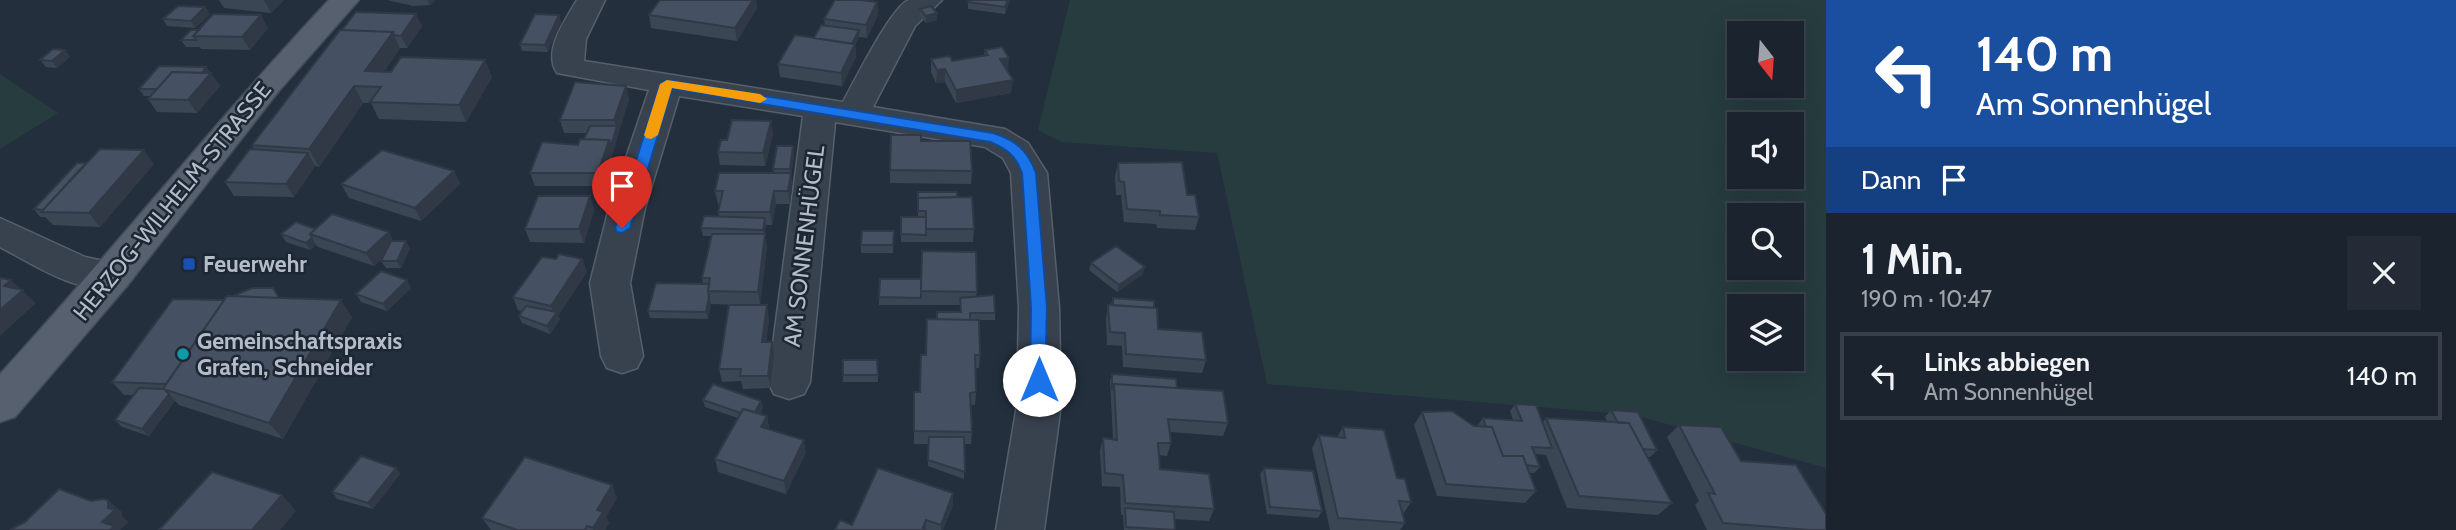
<!DOCTYPE html>
<html lang="de">
<meta charset="utf-8">
<style>
:root{--surface:#1b232e;--page:#242b36;--text:#f1f3f6;--muted:#a0a4aa;--line:#39404a}
body{margin:0;font-family:Cabin,sans-serif;background:var(--page);color:var(--text);height:100vh;display:flex;flex-direction:column;font-size:26px;white-space:nowrap}
*{box-sizing:border-box;margin:0}
p{font-size:23px;color:var(--muted)}
.icon{flex:none;width:38px;height:38px;fill:none;stroke:currentColor;stroke-width:2;stroke-linecap:round;stroke-linejoin:round}
.map{position:relative;flex:1;overflow:hidden}
.details{display:flex;flex-direction:column;background:var(--surface);width:630px}
.details>*{flex:none}
.banner{background:#1a4fa0;color:#fff;overflow:hidden}
.needle{width:46px;rotate:163deg}
.fabs{position:absolute;left:1727px;top:21px;display:grid;gap:14px}
.fabs a{display:grid;place-items:center;width:77px;height:77px;border-radius:0px;background:var(--surface);box-shadow:0 7px 28px #0002,0 0 0 2px var(--line);font-size:35px}
.pin{position:absolute;display:grid;place-items:center;width:60px;height:60px;color:#fff;margin:-72px -30px;border-radius:50% 50% 50% 0;rotate:-45deg;box-shadow:0 0 7px #0007}
.pin .icon{rotate:45deg}
.me{position:absolute;width:77px;margin:-38px;rotate:0deg;stroke-linejoin:round;filter:drop-shadow(0 0 5px #0008)}
.turn{display:flex;align-items:center;gap:24px;height:147px;padding:0 35px;font-size:32px}
.turn .icon{width:91px;height:91px;stroke-width:2.5}
.turn b{display:block;font-size:49px;line-height:60px}
.then{display:flex;align-items:center;height:66px;padding:0 35px;background:#0003;gap:14px;font-size:26px}
.round{display:grid;place-items:center;flex:none;width:74px;height:74px;border-radius:0px;background:var(--page)}
.head{display:flex;align-items:center;justify-content:space-between;height:119px;padding:0 35px}
h1{font-size:42px;font-weight:800;line-height:52px}
ul{padding:0;list-style:none}
li{display:flex;align-items:center;gap:21px;height:88px;margin:0 14px 10px;padding:0 21px;border:4px solid var(--line);border-radius:0px}
li div{flex:1}
li b{display:block;font-size:26px}
li em{font-style:normal}
main{display:flex;flex:1;min-height:0}
.map>svg:first-child{display:block}
.green{fill:#263c3f;fill-rule:evenodd}
.lines{fill:none;stroke-linecap:round;stroke-linejoin:round}
.minor-casing{stroke:#565f6c;stroke-width:3}
.major-casing{stroke:#414a57;stroke-width:3}
.minor{fill:#38414e;fill-rule:evenodd}
.major{fill:#56606e;fill-rule:evenodd}
.wall{fill:#3b4654}
.shaded-wall{fill:#303945}
.building{fill:#455162;stroke:#303945;stroke-width:2}
.route{fill:#1a73e8;stroke:#114b97;stroke-width:2}
.slow{fill:#f59e0b}
.transit-dot{fill:#1a4fb4;stroke:#1d2633;stroke-width:2.5}
.culture-dot{fill:#0f9aa8;stroke:#1d2633;stroke-width:2.5}
.labels{text-anchor:middle;dominant-baseline:central;stroke-width:5;stroke-linejoin:round;paint-order:stroke}
.street-label{font-size:23px;fill:#b4bcc9;stroke:#1d2633}
.poi-label{font-size:23px;font-weight:bold;fill:#b4bcc9;stroke:#1d2633;text-anchor:start}
</style>
<main>
<div class="map">
<svg width="1826" height="530" viewBox="0 0 1826 530">
<rect width="100%" height="100%" fill="#242f3e"/>
<path class="green" d="M1070 0H1826V468L1634 415 1267 384 1217 153 1062 142 1038 130ZM1740 33H1792V86H1740ZM1740 124H1792V177H1740ZM1740 215H1792V268H1740ZM1740 306H1792V359H1740Z
M0 74 58 113 0 149Z"/>
<g class="lines">
<defs>
<path id="minor" d="M577 0H605L586 39 584 61 843 102C853 84 892 5 909 0 919 0 932 0 942 0L915 26 873 107 1005 129 1028 143 1047 173 1059 308 1061 405 1044 530H996L1017 405 1019 308 1011 173 1003 158 985 147 835 122 810 382 804 394 789 399 774 394 768 382 803 116 679 96 645 208 630 283 643 356 637 368 622 373 607 368 601 356 590 283 609 208 649 90 557 73C542 51 566 19 577 0Z
M0 218 85 257 127 266 132 276 127 286C83 299 37 266 0 247Z"/>
<path id="major" d="M329 0H359L278 92 127 286 15 417 0 422V374C112 252 215 121 329 0Z"/>
</defs>
<use href="#minor" class="minor-casing"/>
<use href="#major" class="major-casing"/>
<use href="#minor" class="minor"/>
<use href="#major" class="major"/>
</g>
<path class="wall" d="M219 0H284L271 13 224 8Z
M387 0H435L430 5 413 6Z
M660 0H756L757 8 737 41 651 28 649 15Z
M1010 0 1005 14 968 9V2Z
M877 2 878 15 867 38 859 37 855 45 856 57 842 86 780 77 778 64 814 38 825 25 824 19Z
M205 7 210 14 195 28 167 26 163 19Z
M920 9 937 20 926 23 920 16Z
M416 14 422 26 407 48H400L384 71 492 77 466 122 379 119 371 103H363L319 167 315 166 294 197 234 196 225 182 254 149 252 145Z
M559 15 561 22 548 52 522 51 520 44Z
M268 28 250 50 201 49 200 47H186L181 40 191 30Z
M65 50 70 57 57 68 46 67 40 60Z
M985 50 1009 58 1007 71 1011 93 956 103 945 82 936 83 931 72V59L952 61 984 56Z
M206 67 220 86 197 113 157 112 148 99 151 96H144L139 89Z
M629 99 602 186H535L530 173 578 145 584 139 587 133H564L560 120Z
M773 134 765 166 720 165 718 152 727 140Z
M921 141 972 171 971 184 890 183V170Z
M794 154 791 175 792 186 790 204H776L772 225H766L764 234 767 247 760 305 769 318 766 342H772L774 355 770 388 743 389 741 381 722 382 719 369 744 305 711 304 708 319 650 318 648 311 703 284 702 278 711 236H703L701 228 719 216 718 212 720 204H718L715 191 774 173 773 169Z
M1118 163 1187 195 1199 217 1195 230 1157 228 1156 224 1124 222 1121 195H1116L1115 176Z
M154 164 100 227 53 225 45 217H40L34 209Z
M454 171 460 184 421 221 349 198 341 184Z
M918 192 957 197 974 229 973 242H901V217H918Z
M590 196 594 210 584 243 530 242 525 229Z
M315 229 393 241 410 248 401 268H386L381 261 383 258 374 266 318 247 316 245 310 250 286 242 281 234Z
M894 231 893 253H861V245Z
M556 259H582L587 272 558 316 560 319 550 334 522 323 519 316 522 311 518 310 513 297Z
M1091 263 1143 274 1117 292 1089 270Z
M880 279 977 292 976 297 995 313V320H970L980 355 979 368H975L976 392 975 405H971L972 432 971 444H964V479L928 466V444H914V392H920L926 355 937 319 960 312V305H879Z
M411 288 387 311 361 302 356 294Z
M280 298 352 317 283 439 179 405 175 401 149 436 122 427 115 420 134 395H124L112 382 224 300Z
M1113 298 1154 308 1158 329 1206 360 1202 373 1123 367 1122 346 1107 345 1106 318 1108 305H1111Z
M877 360 878 382H843V375Z
M1112 374 1177 388 1228 423 1223 436 1170 432 1171 443 1167 456 1159 455 1160 469 1214 509 1209 521 1174 519 1175 530H1124L1123 515H1121L1120 487 1102 486 1100 451 1103 438 1113 439 1110 381Z
M703 400 761 401 763 408 760 414 767 416 769 429 806 452 786 494 718 472 715 459 738 418 705 407Z
M1515 404 1542 423 1546 418 1608 422 1605 417 1611 410 1657 450 1650 457H1647L1672 503 1658 515 1567 508 1546 455 1535 454 1540 467 1534 473H1529L1536 491 1525 503 1437 496 1414 425 1422 412 1478 426V425L1483 418 1513 420 1510 411Z
M1679 425 1826 530H1707L1695 505 1699 501 1667 437Z
M1343 427 1397 478 1411 502 1403 514 1405 523 1400 530H1330L1312 448 1319 435 1337 437Z
M396 468 400 474 373 509 337 499 332 492Z
M1264 468 1322 511 1318 518 1267 514 1260 474Z
M617 498 606 517 609 523 605 530H491L482 518Z
M953 505 943 530H835L852 525Z"/>
<path class="shaded-wall" d="M264 0H284L271 13Z
M427 0H435L430 5Z
M753 0H756L757 8 737 41 735 28Z
M1008 0H1010L1005 14V7Z
M877 2 878 15 867 38 866 25Z
M205 7 210 14 195 28 191 21Z
M937 13V20L926 23V16Z
M416 14 422 26 407 48 401 36Z
M261 15 268 28 250 50 242 37Z
M559 15 561 22 548 52 545 45Z
M859 30V37L855 45 856 57 842 86 841 73 849 49Z
M393 32 400 49 374 87 365 71Z
M65 50 70 57 57 68 52 61Z
M1009 58 1008 71 999 72 1000 59Z
M485 60 492 77 466 122 459 105Z
M206 67 220 86 197 113 188 100 197 79Z
M945 69V82L936 83 937 70Z
M1013 80 1011 93 956 103V90Z
M354 86 363 103 319 167 309 149Z
M626 86 629 99 613 153 611 146 617 128 614 120Z
M771 121 773 134 765 166 763 153Z
M609 140 613 153 602 186 598 173Z
M793 146 794 154 791 175 792 186 790 204 788 191 790 175V169Z
M144 150 154 164 100 227 89 213Z
M308 153 315 166 294 197 286 184Z
M454 171 460 184 421 221 415 208Z
M774 191 776 204 772 225 770 212Z
M590 196 594 210 584 243 579 229Z
M765 218 766 225 764 237 763 230Z
M389 232 396 246 374 266 366 253Z
M765 234 767 247 760 305 758 292Z
M312 238 316 245 310 250 306 243Z
M406 241 410 248 401 268 397 261Z
M582 259 587 272 558 316 560 319 550 334 547 326 555 315 551 306Z
M1145 267 1143 274 1117 292 1119 285Z
M11 280 36 303 0 336V310L4 286Z
M407 280 411 288 387 311 383 304Z
M709 297 711 304 708 319 706 312Z
M341 300 352 317 283 439 269 423Z
M767 305 769 318 765 355 762 342Z
M772 342 774 355 770 388 768 376Z
M169 394 175 401 149 436 142 429Z
M761 401 763 408 754 423 753 416Z
M767 416 769 428 763 440 761 427Z
M804 440 806 452 786 494 784 481Z
M396 468 400 474 373 509 368 503Z
M612 485 617 498 606 517 609 523 605 530H594L593 528 597 510Z
M953 493V505L943 530H941V525Z
M282 495 296 511 280 530H252Z
M108 500 122 512V516L129 522 120 530H110L102 522 108 508Z
M926 520V530H922Z"/>
<path class="building" d="M660 0H753L735 28 649 15Z
M835 0H860L877 2 866 25 824 19Z
M969 0H1008L1005 7 968 2Z
M178 6 205 7 191 21 163 19Z
M931 6 937 13 926 16 920 9Z
M356 12 416 14 401 36 394 35 393 32 342 30Z
M213 14 261 15 242 37 193 36Z
M535 14 559 15 545 45 520 44Z
M821 25 859 30 852 44 814 38Z
M191 30H199L193 36 196 40H181Z
M340 30 393 32 365 71 391 72 401 57 485 60 459 105 370 102 381 87 354 86 309 149 252 145Z
M795 35 855 44 841 73 778 64Z
M1002 47 1009 58 1000 59 1013 80 956 90 945 69 937 70 931 59 950 56 952 61 988 55 985 50Z
M53 49 65 50 52 61 40 60Z
M159 66 206 67 202 73 172 72 157 89H139Z
M172 72 211 73 188 100 148 99Z
M575 82 626 86 614 120H560Z
M732 120 771 121 763 153 718 152 721 140H727Z
M590 126H617L611 146 609 140 584 139Z
M891 135H921V141H970L972 171 890 170Z
M580 139 609 140 598 173H530L542 142 578 145Z
M777 146H793L790 169H773Z
M100 149 144 150 89 213 41 212Z
M250 149 308 153 286 184 225 182Z
M382 150 454 171 415 208 341 184Z
M1182 162 1187 195H1195L1199 217 1160 215V211L1127 209 1124 182 1119 181 1118 163Z
M77 163H86L43 210 34 209Z
M719 173H791L788 191H774L770 212H718L723 191H715Z
M918 192H957V197L918 198Z
M538 196H590L579 229H525Z
M972 197 974 229H926V211H918V198Z
M332 214 389 232 366 253 310 234Z
M704 216 765 218 763 230 701 228Z
M901 217H926V235L901 234Z
M296 222 315 229 310 234 312 238 306 243 281 234Z
M862 231H894L893 245H861Z
M712 234H765L758 292 708 291 710 278H702Z
M391 241H406L397 261H381Z
M1116 246 1145 267 1119 285 1091 263Z
M922 251 976 252 977 292 921 291Z
M559 254 582 259 551 306 513 297 542 257 556 259Z
M381 271 407 280 383 304 356 294Z
M0 278 11 280 4 286 23 290 0 310Z
M880 279H921V298L879 297Z
M656 283 709 284 708 291 709 297 706 312 648 311Z
M252 288H273L279 298 233 296Z
M994 295 995 313H970V320L937 319V312H961L960 298Z
M227 296 341 300 269 423 163 389Z
M1113 298 1154 301V308L1113 305Z
M173 299 224 300 166 384 112 382Z
M729 305H767L762 342H772L768 376H740L741 369H719Z
M1108 305 1157 308 1158 329 1202 332 1206 360 1126 354 1125 333 1110 332Z
M526 306 557 312 547 326 519 316Z
M927 319 979 320 980 355H975L976 392 970 393 972 432 914 431V392H920L921 355H926Z
M843 360H877L878 375H843Z
M1112 374 1176 379 1177 388 1114 384 1112 390Z
M713 384 761 401 755 412 743 409 741 413 703 400Z
M1114 384 1223 391 1228 423 1168 419 1171 443H1158L1160 469 1209 474 1214 509 1125 503 1123 475 1105 473 1103 438 1117 440Z
M139 388 164 389 169 394 142 429 115 420Z
M1515 404 1536 405 1552 448 1532 447 1540 467 1526 465 1523 456H1503L1492 427H1486L1483 418 1522 421Z
M743 409 767 416 761 427 804 440 784 481 715 459Z
M1611 410 1638 412 1657 450 1643 449 1629 423H1618Z
M1452 411 1474 426 1492 427 1503 456H1523L1536 491 1446 484 1422 412Z
M1546 418 1629 423 1672 503 1579 496Z
M1679 425 1721 427 1741 461 1796 465 1826 514V530H1810L1723 523 1708 493 1715 494Z
M1343 427 1384 430 1397 478 1405 479 1411 502 1399 501 1405 523 1338 518 1319 435 1345 438Z
M929 437H964L965 472 928 460Z
M361 456 396 468 368 503 332 492Z
M525 457 612 485 597 510 603 512 593 528 587 526 585 530H517L482 518Z
M878 468 953 493 941 525 926 520 922 530H835L840 520 852 525Z
M1264 468 1313 471 1322 511 1270 507Z
M212 472 282 495 252 530H159Z
M59 489 91 501 103 499 108 500V508L115 510 102 522 114 526 110 530H10L25 522Z
M1125 508 1174 512 1175 530 1126 527Z"/>
<path class="route" d="M667 80 993 133C1016 140 1028 151 1036 173L1047 308 1045 385 1039 387 1030 380 1031 308 1022 173C1016 156 1007 149 990 142L672 89 630 228 622 233 617 232 615 228 660 84Z"/>
<path class="slow" d="M667 80 760 94 767 99 760 103 672 88 658 135 651 139 646 138 644 135 660 84Z"/>
<rect class="transit-dot" x="182" y="257" width="14" height="14" rx="3.5"/>
<circle class="culture-dot" cx="183" cy="354" r="7"/>
<g class="labels">
<g class="street-label">
<text transform="translate(172 201) rotate(-51)">HERZOG-WILHELM-STRASSE</text>
<text transform="translate(804 246) rotate(-83)">AM SONNENHÜGEL</text>
</g>
<g class="poi-label">
<text x="203" y="264">Feuerwehr</text>
<text x="197" y="341">Gemeinschaftspraxis<tspan x="197" dy="26">Grafen, Schneider</tspan></text>
</g>
</g>
</svg>
<div class="fabs">
<a><svg class="needle" viewBox="-14 -14 28 28"><path d="M0-13l5 13h-10z" fill="#e53935"/><path d="M0 13l5-13h-10z" fill="#a0a4aa"/></svg></a>
<a><svg class="icon" aria-label="sound" viewBox="0 0 24 24"><path d="M4 9h4l5-4v14l-5-4H4zM17 9q2 3 0 6"/></svg></a>
<a><svg class="icon" aria-label="search" viewBox="0 0 24 24"><circle cx="10" cy="10" r="6"/><path d="M15 15l6 6"/></svg></a>
<a><svg class="icon" aria-label="layers" viewBox="0 0 24 24"><path d="M12 4l9 5-9 5-9-5zM3 14l9 5 9-5"/></svg></a>
</div>
<div class="pin" style="left:622px;top:228px;background:#d93025"><svg class="icon" aria-label="arrive" viewBox="0 0 24 24"><path d="M6 21V4h12l-3 4 3 4H6"/></svg></div>
<svg class="me" style="left:1039px;top:380px" viewBox="-20 -20 40 40"><circle r="19" fill="#fff"/><path d="M0-13L10 11 0 6-10 11z" fill="#1a73e8"/></svg>
</div>
<section class="details">
<div class="banner">
<div class="turn"><svg class="icon" aria-label="left" viewBox="0 0 24 24"><path d="M17 20v-9H6M10 6l-5 5 5 5"/></svg><div><b>140 m</b>Am Sonnenhügel</div></div>
<div class="then">Dann<svg class="icon" aria-label="arrive" viewBox="0 0 24 24"><path d="M6 21V4h12l-3 4 3 4H6"/></svg></div>
</div>
<div class="head"><div><h1>1 Min.</h1><p>190 m · 10:47</p></div><a class="round"><svg class="icon" aria-label="close" viewBox="0 0 24 24"><path d="M6 6l12 12M18 6L6 18"/></svg></a></div>
<ul>
<li><svg class="icon" aria-label="left" viewBox="0 0 24 24"><path d="M17 20v-9H6M10 6l-5 5 5 5"/></svg><div><b>Links abbiegen</b><p>Am Sonnenhügel</p></div><em>140 m</em></li>
</ul>
</section>
</main>
